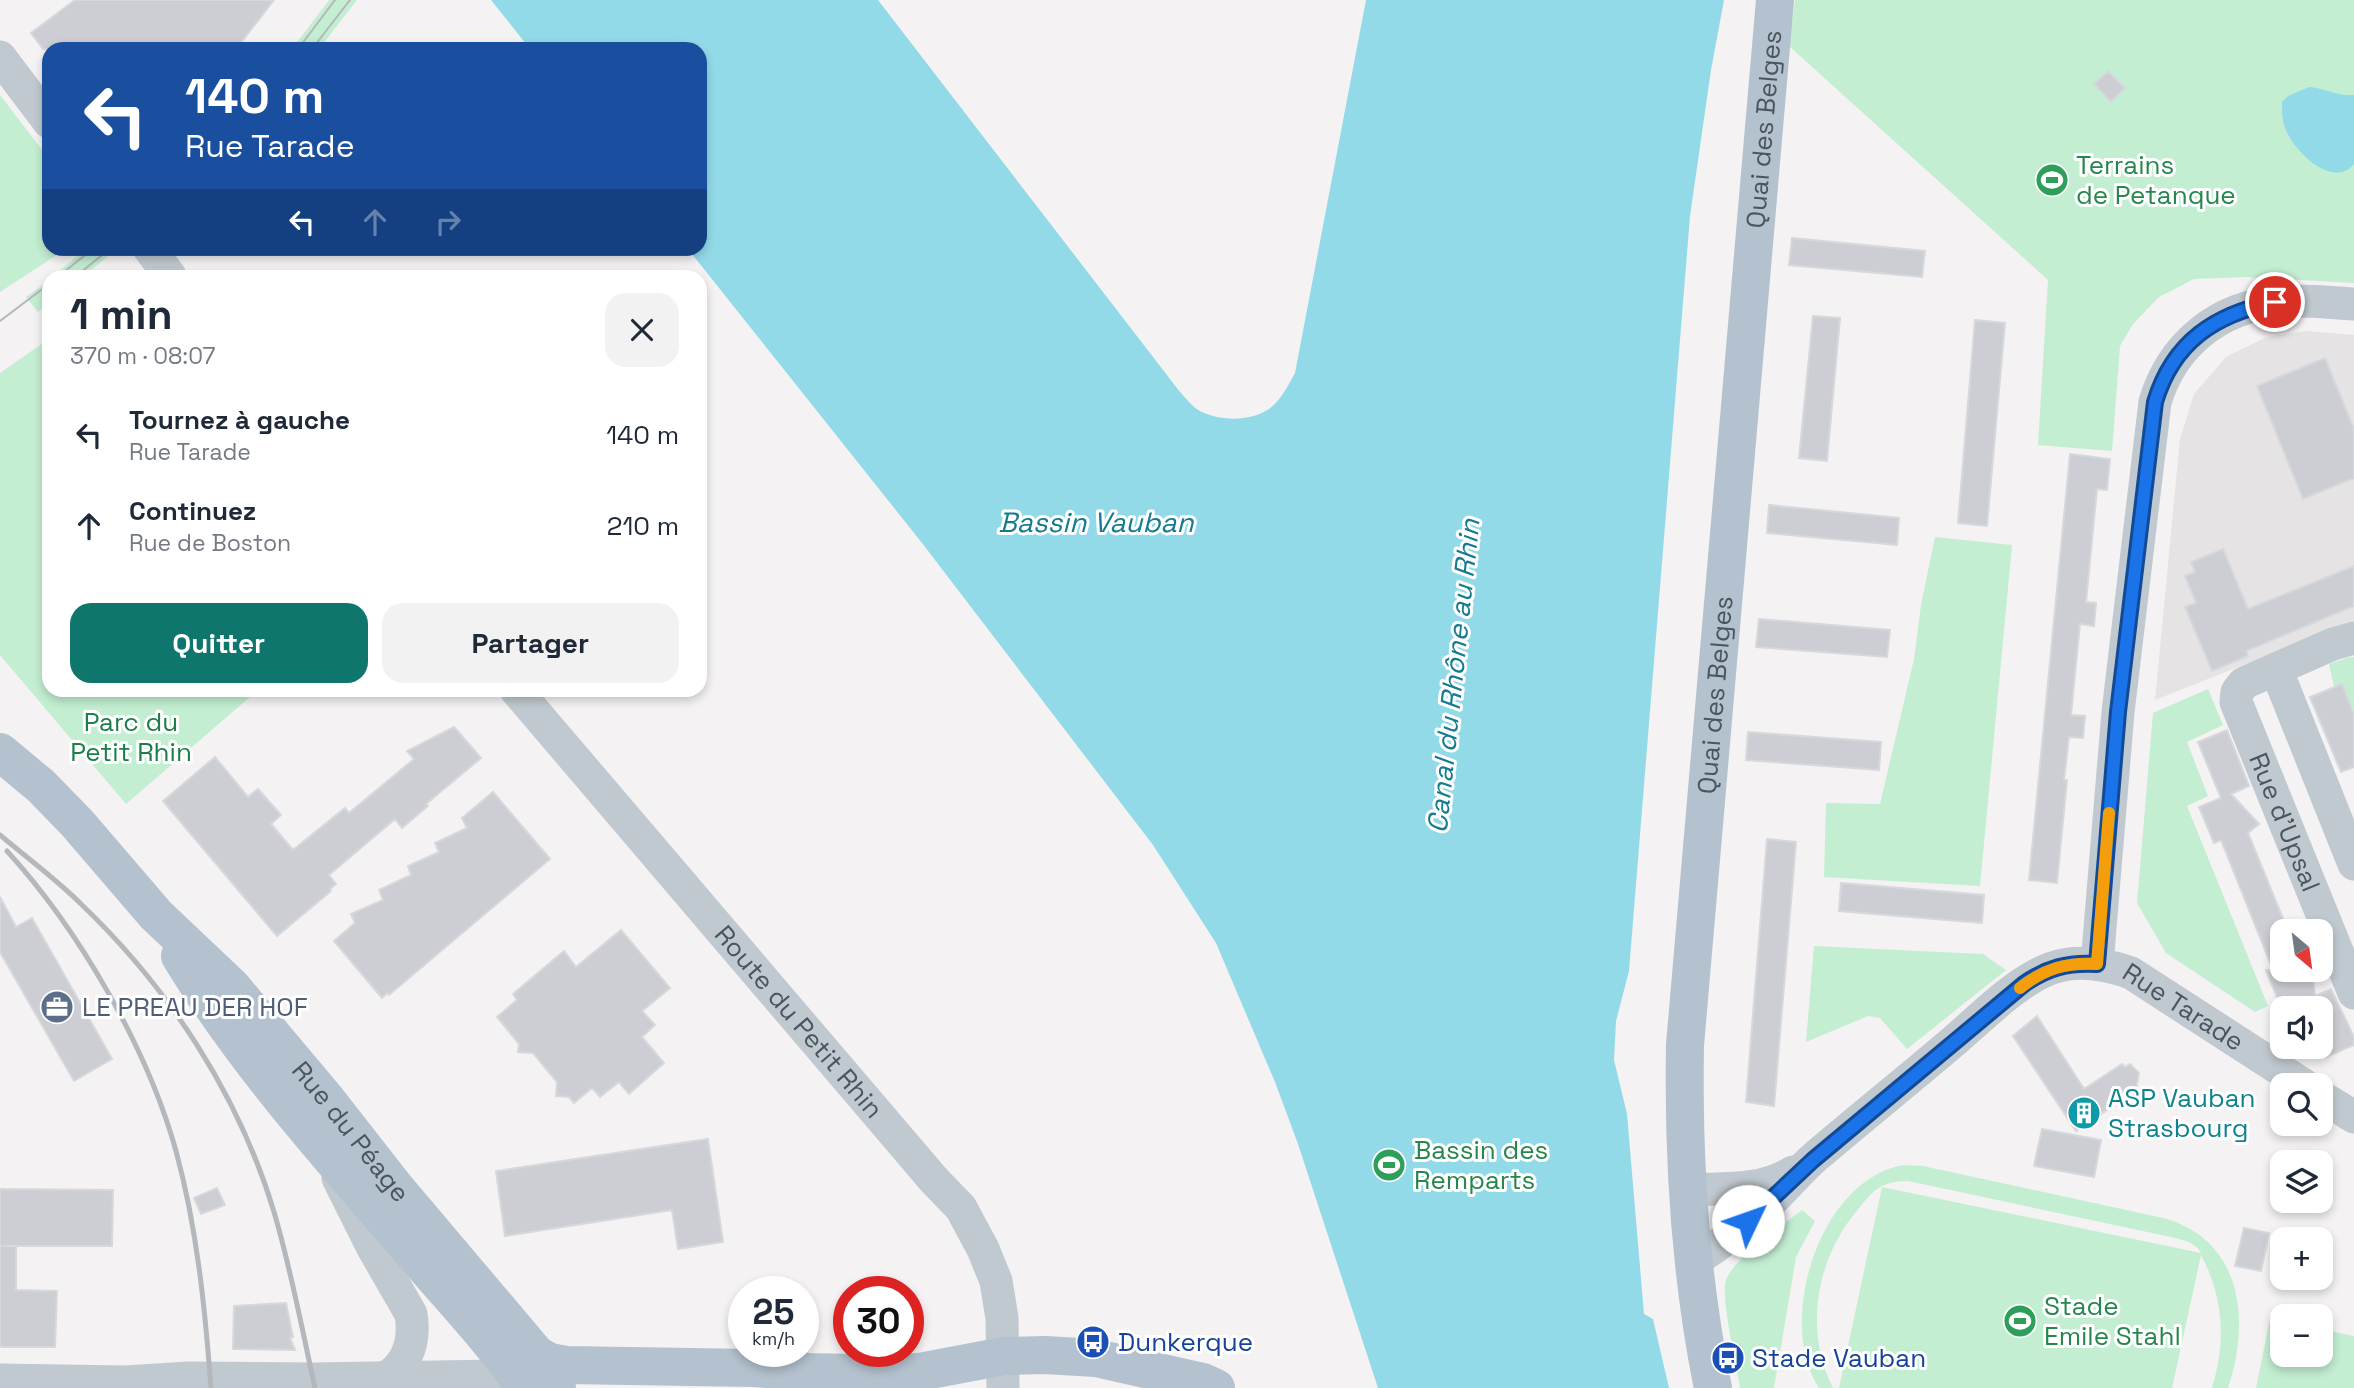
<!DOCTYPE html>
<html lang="fr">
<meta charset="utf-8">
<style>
:root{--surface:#fff;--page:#f2f2f3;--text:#1f2937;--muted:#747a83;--accent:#0f766e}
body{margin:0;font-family:"Space Grotesk",sans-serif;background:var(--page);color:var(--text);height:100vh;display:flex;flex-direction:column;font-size:26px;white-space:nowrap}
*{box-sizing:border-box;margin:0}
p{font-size:23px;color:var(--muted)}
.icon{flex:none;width:38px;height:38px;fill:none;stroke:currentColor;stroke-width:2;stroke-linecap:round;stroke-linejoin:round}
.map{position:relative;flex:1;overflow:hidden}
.sheet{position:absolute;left:42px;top:270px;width:665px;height:427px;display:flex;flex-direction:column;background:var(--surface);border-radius:21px;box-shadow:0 4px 10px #0003}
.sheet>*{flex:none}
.banner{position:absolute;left:42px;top:42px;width:665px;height:214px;border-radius:21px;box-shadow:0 4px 10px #0003;background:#1a4fa0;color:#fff;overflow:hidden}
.needle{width:46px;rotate:151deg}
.controls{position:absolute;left:2270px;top:919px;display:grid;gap:14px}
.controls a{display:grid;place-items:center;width:63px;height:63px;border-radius:14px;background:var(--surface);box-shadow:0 4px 10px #0003;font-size:35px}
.speed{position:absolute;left:728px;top:1276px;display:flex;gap:14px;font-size:35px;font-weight:700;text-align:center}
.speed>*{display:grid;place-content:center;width:91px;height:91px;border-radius:50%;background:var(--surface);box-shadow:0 4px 10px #0003;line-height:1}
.speed small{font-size:18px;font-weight:400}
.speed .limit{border:10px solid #d22;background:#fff;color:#111}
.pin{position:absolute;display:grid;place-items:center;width:60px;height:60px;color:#fff;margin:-30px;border:4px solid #fff;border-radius:50%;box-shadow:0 2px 7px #0007}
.me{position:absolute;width:77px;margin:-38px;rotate:48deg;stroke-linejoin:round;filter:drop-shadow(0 0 5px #0008)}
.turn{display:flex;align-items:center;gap:24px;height:147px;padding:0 28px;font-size:32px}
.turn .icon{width:91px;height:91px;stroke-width:2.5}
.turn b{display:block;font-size:49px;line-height:60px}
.lanes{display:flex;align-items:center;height:66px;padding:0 28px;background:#0003;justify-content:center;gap:35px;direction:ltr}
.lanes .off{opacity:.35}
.round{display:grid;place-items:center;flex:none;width:74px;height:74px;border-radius:21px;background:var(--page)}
.overview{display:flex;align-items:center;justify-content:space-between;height:119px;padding:0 28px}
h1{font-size:42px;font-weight:700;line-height:52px}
.action{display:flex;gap:14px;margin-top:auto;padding:14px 28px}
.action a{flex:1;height:80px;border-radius:21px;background:var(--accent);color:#fff;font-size:28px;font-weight:700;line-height:80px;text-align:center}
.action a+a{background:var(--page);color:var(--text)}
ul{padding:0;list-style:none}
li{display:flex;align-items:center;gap:21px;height:91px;padding:0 28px}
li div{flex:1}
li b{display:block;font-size:26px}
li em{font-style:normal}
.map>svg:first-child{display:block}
.education{fill:#e5e3e3}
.green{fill:#c3eed2}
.water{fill:#93dae9}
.building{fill:#ccced4;stroke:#d6d8dc;stroke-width:2}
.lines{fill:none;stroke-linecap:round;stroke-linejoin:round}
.minor{stroke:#c0c9cf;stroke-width:33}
.major{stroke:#b3c2ce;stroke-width:38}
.tram{stroke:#b4b7bb;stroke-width:2}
.rail{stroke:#b4b7bb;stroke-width:5}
.route-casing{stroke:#114b97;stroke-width:18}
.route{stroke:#1a73e8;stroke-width:12}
.slow{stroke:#f59e0b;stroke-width:12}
.labels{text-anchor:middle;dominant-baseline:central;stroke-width:6;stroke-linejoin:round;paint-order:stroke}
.street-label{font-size:26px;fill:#4a555e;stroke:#fff}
.leisure-label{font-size:26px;fill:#27864d;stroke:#fff;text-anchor:start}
.park-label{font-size:26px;fill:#1c7e4a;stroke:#fff}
.service-label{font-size:26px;fill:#4e5e75;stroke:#fff;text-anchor:start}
.culture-label{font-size:26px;fill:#0d838f;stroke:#fff;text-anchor:start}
.transit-label{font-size:26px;fill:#164399;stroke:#fff;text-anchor:start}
.water-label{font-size:28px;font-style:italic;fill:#147b91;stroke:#fff}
</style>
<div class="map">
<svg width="2354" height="1388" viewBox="0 0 2354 1388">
<rect width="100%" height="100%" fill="#f4f2f2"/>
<path class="education" d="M2307 331 2354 335V621L2155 700 2180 439 2194 394 2226 357 2267 337Z"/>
<path class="green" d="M329 0H357L319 49H292Z
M1795 0H2354V283L2247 277 2194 279 2159 297 2133 324 2120 346 2112 451 2038 445 2048 280 1789 46Z
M0 95 49 159V248L66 249 0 292Z
M86 249H106L111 254 83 276H53Z
M49 280V303L38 312 26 297Z
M49 339V690H258L126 804 0 655V373Z
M1935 537 2012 545 1980 886 1824 877 1826 803 1880 804 1914 659 1921 605Z
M2350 657H2354V714L2342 684 2334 687 2329 664Z
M2208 689 2223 725 2187 742 2208 796 2187 806 2268 1006 2255 1012 2166 953 2137 903 2153 713Z
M1814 946 1983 954 2006 970 1907 1049 1880 1018 1868 1016 1806 1042Z
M1904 1165 1923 1166 2163 1218C2242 1239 2251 1320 2228 1388H2212C2226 1342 2224 1298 2201 1255L2172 1388H1839L1882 1187 2201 1253C2196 1242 2182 1240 2171 1237L1908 1181C1879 1181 1872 1192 1855 1213 1816 1261 1804 1331 1833 1388H1819C1775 1322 1820 1178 1904 1165Z
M1802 1210 1815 1221 1796 1257 1774 1388H1740C1737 1367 1720 1296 1726 1280 1734 1258 1783 1225 1802 1210Z
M2270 1319 2282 1321V1354H2320L2321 1329 2354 1336V1388H2256Z"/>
<path class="water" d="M491 0H878L1180 392C1186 398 1192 407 1200 411 1219 421 1250 422 1269 409 1281 400 1288 386 1295 373L1366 0H1724L1711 70 1690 216 1629 971 1616 1021 1614 1060 1627 1114 1644 1314 1653 1319 1669 1388H1378L1298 1144 1275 1082 1216 943 1153 845 922 543 688 249 700 248V49H530Z
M2309 87C2324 88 2340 97 2354 95V164C2333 190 2294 151 2286 130 2282 122 2282 111 2282 102L2288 96Z"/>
<path class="building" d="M75 0H274L236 49H43L31 33Z
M2108 71 2125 88 2111 102 2094 84Z
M1792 238 1925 251 1922 277 1789 265Z
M1813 316 1840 318 1827 461 1799 458Z
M1975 320 2005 323 1987 526 1958 523Z
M2325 358 2354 429V478L2303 499 2257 386Z
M2070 454 2110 459 2107 490 2097 489 2086 602 2096 603 2094 626 2080 624 2071 715 2085 716 2083 738 2069 737 2064 780H2067L2057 883 2029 880Z
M1769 505 1899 518 1897 545 1767 533Z
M2223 549 2248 609 2354 566V606L2246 651 2248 656 2212 671 2185 607 2196 603 2185 576 2195 572 2191 562Z
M1759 619 1890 630 1887 657 1756 647Z
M2342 684 2354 714V767L2341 772 2310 697Z
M454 727 481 758 426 804 428 806 402 828 395 819 329 875 336 884 330 889 331 891 277 936 163 801 215 757 248 797 258 789 281 815 271 824 293 850 345 808 349 813 414 759 407 751Z
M2227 730 2249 786 2231 794 2259 824 2248 833 2288 931H2282V970H2312L2315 996 2331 989 2354 1037V1045L2326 1057 2320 1042V1008H2282V1010L2266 970H2273L2221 840 2214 843 2199 807 2221 798 2198 742Z
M1748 732 1881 742 1879 770 1746 760Z
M493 792 550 859 389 995 387 993 382 998 334 941 355 923 351 914 383 900 379 890 411 875 408 866 439 852 435 843 467 828 462 818Z
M1767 839 1796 842 1774 1106 1746 1102Z
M1841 883 1984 895 1982 923 1839 911Z
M0 897 16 927 32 918 112 1059 74 1081 0 952Z
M621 930 670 988 642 1011 655 1025 642 1037 664 1063 629 1094 619 1082 600 1097 592 1088 574 1103 569 1097 556 1096 557 1082 533 1053 518 1052 519 1044 497 1017 517 1000 513 994 564 951 576 967Z
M2037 1016 2084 1089 2122 1064 2125 1067 2130 1064 2139 1073 2136 1090 2076 1131 2013 1036Z
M2042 1129 2101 1140 2094 1177 2034 1166Z
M708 1139 723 1242 678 1249 672 1210 505 1236 496 1171Z
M217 1188 225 1205 201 1214 194 1198Z
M0 1189 113 1190 112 1246H0Z
M2244 1228 2269 1233 2261 1271 2235 1266Z
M0 1246H16V1290L57 1291 55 1347H0Z
M286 1303 293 1337 290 1338 295 1350 233 1349 234 1306Z"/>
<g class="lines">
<g class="minor">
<path d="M0 57 49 122"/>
<path d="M149 248 170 276"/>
<path id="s1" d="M2354 638 2333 644 2244 683 2237 692 2236 702 2354 993"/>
<path d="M2276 669 2354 864"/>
<path id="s2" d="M516 690 934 1180 961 1208 983 1249 996 1281 1002 1318 1003 1388"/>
<path d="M2097 964 2118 712 2155 402C2172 345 2218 307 2278 302 2303 299 2329 303 2354 304"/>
<path d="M2320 1096 2354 1117"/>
<path d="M338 1178 373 1248 411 1314C415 1339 409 1363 387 1377"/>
<path d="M1688 1190C1724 1188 1761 1192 1793 1172"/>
<path id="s3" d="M1694 1261C1718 1246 1740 1229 1762 1210 1781 1193 1796 1174 1815 1157 1861 1118 1908 1080 1954 1041 1982 1017 2018 980 2052 968 2078 959 2106 964 2131 973L2304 1085"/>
<path d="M0 1380 125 1382 188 1378 313 1379 498 1376 518 1378"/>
</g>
<g class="major">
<path id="s4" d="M0 752 41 786 77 823 156 915 231 986 326 1099 394 1186 537 1355 557 1388"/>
<path d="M180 956C247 1066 336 1164 420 1261 455 1302 494 1343 525 1388"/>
<path d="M537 1355 550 1362 566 1365 753 1368 808 1372 899 1374 925 1371 1004 1356 1045 1355 1096 1358 1203 1382 1216 1388"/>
<path id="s5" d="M1713 1388C1690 1275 1683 1160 1685 1045L1775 0"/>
</g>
<path class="tram" d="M298 49 335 0
M312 49 350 0
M59 276 94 248
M76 276 111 248
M0 321 49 284"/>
<path class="rail" d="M0 835C27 858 56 879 81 904 169 988 239 1095 274 1212 291 1269 302 1329 315 1388
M7 851C79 930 147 1047 176 1151 197 1228 205 1308 211 1388"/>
</g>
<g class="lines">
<defs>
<path id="route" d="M1748 1221 1813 1160 2024 984C2047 968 2068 962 2097 964L2118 712 2155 402C2173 342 2215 314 2275 302"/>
</defs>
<use href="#route" class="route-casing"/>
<use href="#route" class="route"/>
<path class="slow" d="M2020 988C2044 969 2066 962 2097 964L2109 813"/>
</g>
<defs>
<symbol id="stadium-disc" viewBox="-11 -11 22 22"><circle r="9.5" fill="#2e9e5b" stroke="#fff"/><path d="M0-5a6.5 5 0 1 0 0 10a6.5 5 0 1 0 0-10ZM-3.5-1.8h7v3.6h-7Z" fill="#fff"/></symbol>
<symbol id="office-disc" viewBox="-11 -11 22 22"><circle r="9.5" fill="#5c6f8a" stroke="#fff"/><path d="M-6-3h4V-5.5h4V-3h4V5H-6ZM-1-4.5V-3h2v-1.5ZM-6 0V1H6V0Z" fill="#fff"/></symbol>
<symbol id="building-disc" viewBox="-11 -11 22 22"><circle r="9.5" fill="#0f9aa8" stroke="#fff"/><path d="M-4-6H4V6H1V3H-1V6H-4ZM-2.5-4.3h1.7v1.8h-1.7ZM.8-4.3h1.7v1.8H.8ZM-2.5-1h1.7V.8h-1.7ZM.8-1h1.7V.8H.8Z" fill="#fff"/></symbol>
<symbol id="bus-disc" viewBox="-11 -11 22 22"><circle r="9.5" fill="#1a4fb4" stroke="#fff"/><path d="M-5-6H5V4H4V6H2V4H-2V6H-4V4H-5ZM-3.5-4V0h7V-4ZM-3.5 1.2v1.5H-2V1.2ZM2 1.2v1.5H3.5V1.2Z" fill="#fff"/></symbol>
</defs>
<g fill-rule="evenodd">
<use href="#stadium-disc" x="2033" y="161" width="38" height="38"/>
<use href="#office-disc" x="38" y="988" width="38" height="38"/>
<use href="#building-disc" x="2065" y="1094" width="38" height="38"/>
<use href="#stadium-disc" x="1370" y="1146" width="38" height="38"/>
<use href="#stadium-disc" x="2001" y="1302" width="38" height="38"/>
<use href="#bus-disc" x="1074" y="1323" width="38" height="38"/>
<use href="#bus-disc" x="1709" y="1339" width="38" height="38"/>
</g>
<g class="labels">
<g class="street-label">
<text stroke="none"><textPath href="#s5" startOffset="1264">Quai des Belges</textPath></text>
<text stroke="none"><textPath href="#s5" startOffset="696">Quai des Belges</textPath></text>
<text stroke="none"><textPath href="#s1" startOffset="270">Rue d'Upsal</textPath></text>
<text stroke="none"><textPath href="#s3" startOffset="607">Rue Tarade</textPath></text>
<text stroke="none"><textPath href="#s2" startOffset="436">Route du Petit Rhin</textPath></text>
<text stroke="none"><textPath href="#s4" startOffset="518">Rue du Péage</textPath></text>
</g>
<g class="leisure-label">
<text x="2076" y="165">Terrains<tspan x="2076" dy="30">de Petanque</tspan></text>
<text x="1414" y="1150">Bassin des<tspan x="1414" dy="30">Remparts</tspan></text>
<text x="2044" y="1306">Stade<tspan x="2044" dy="30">Emile Stahl</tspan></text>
</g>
<g class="park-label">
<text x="131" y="722">Parc du<tspan x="131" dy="30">Petit Rhin</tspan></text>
</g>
<g class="service-label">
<text x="82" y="1007">LE PREAU DER HOF</text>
</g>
<g class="culture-label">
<text x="2108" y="1098">ASP Vauban<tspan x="2108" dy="30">Strasbourg</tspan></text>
</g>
<g class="transit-label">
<text x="1118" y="1342">Dunkerque</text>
<text x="1752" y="1358">Stade Vauban</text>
</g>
<g class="water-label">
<text x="1096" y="522">Bassin Vauban</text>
<text transform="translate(1453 676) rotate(-84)">Canal du Rhône au Rhin</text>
</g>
</g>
</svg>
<div class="controls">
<a><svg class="needle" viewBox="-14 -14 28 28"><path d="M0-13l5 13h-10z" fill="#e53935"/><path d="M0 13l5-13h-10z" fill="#747a83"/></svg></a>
<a><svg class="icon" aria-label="sound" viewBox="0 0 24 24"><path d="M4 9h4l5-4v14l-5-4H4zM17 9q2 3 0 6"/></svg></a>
<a><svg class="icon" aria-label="search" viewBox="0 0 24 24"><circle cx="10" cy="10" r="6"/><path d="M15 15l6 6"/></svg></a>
<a><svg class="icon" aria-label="layers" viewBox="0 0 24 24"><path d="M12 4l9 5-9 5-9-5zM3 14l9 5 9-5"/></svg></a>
<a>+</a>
<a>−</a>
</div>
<div class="speed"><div>25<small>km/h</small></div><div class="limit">30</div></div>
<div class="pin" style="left:2275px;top:302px;background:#d93025"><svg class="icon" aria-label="arrive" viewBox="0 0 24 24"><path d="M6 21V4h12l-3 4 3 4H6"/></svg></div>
<svg class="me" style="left:1748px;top:1221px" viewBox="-20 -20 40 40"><circle r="19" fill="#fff"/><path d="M0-13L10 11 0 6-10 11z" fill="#1a73e8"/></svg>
<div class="banner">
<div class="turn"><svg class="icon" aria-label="left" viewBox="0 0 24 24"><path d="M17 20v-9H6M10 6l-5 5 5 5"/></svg><div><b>140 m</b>Rue Tarade</div></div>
<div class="lanes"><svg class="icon" aria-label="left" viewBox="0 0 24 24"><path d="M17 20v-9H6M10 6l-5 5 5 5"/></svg><svg class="icon off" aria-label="ahead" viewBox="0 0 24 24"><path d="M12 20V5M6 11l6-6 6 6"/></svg><svg class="icon off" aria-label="right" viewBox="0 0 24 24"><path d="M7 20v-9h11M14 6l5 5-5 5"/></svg></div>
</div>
<section class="sheet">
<div class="overview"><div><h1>1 min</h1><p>370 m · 08:07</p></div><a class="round"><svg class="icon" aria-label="close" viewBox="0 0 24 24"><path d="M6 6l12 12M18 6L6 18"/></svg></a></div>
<ul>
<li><svg class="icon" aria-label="left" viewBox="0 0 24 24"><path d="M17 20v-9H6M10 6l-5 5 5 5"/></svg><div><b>Tournez à gauche</b><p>Rue Tarade</p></div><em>140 m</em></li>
<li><svg class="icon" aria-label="ahead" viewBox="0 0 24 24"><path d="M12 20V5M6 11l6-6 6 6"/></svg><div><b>Continuez</b><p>Rue de Boston</p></div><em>210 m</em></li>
</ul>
<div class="action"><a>Quitter</a><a>Partager</a></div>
</section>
</div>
